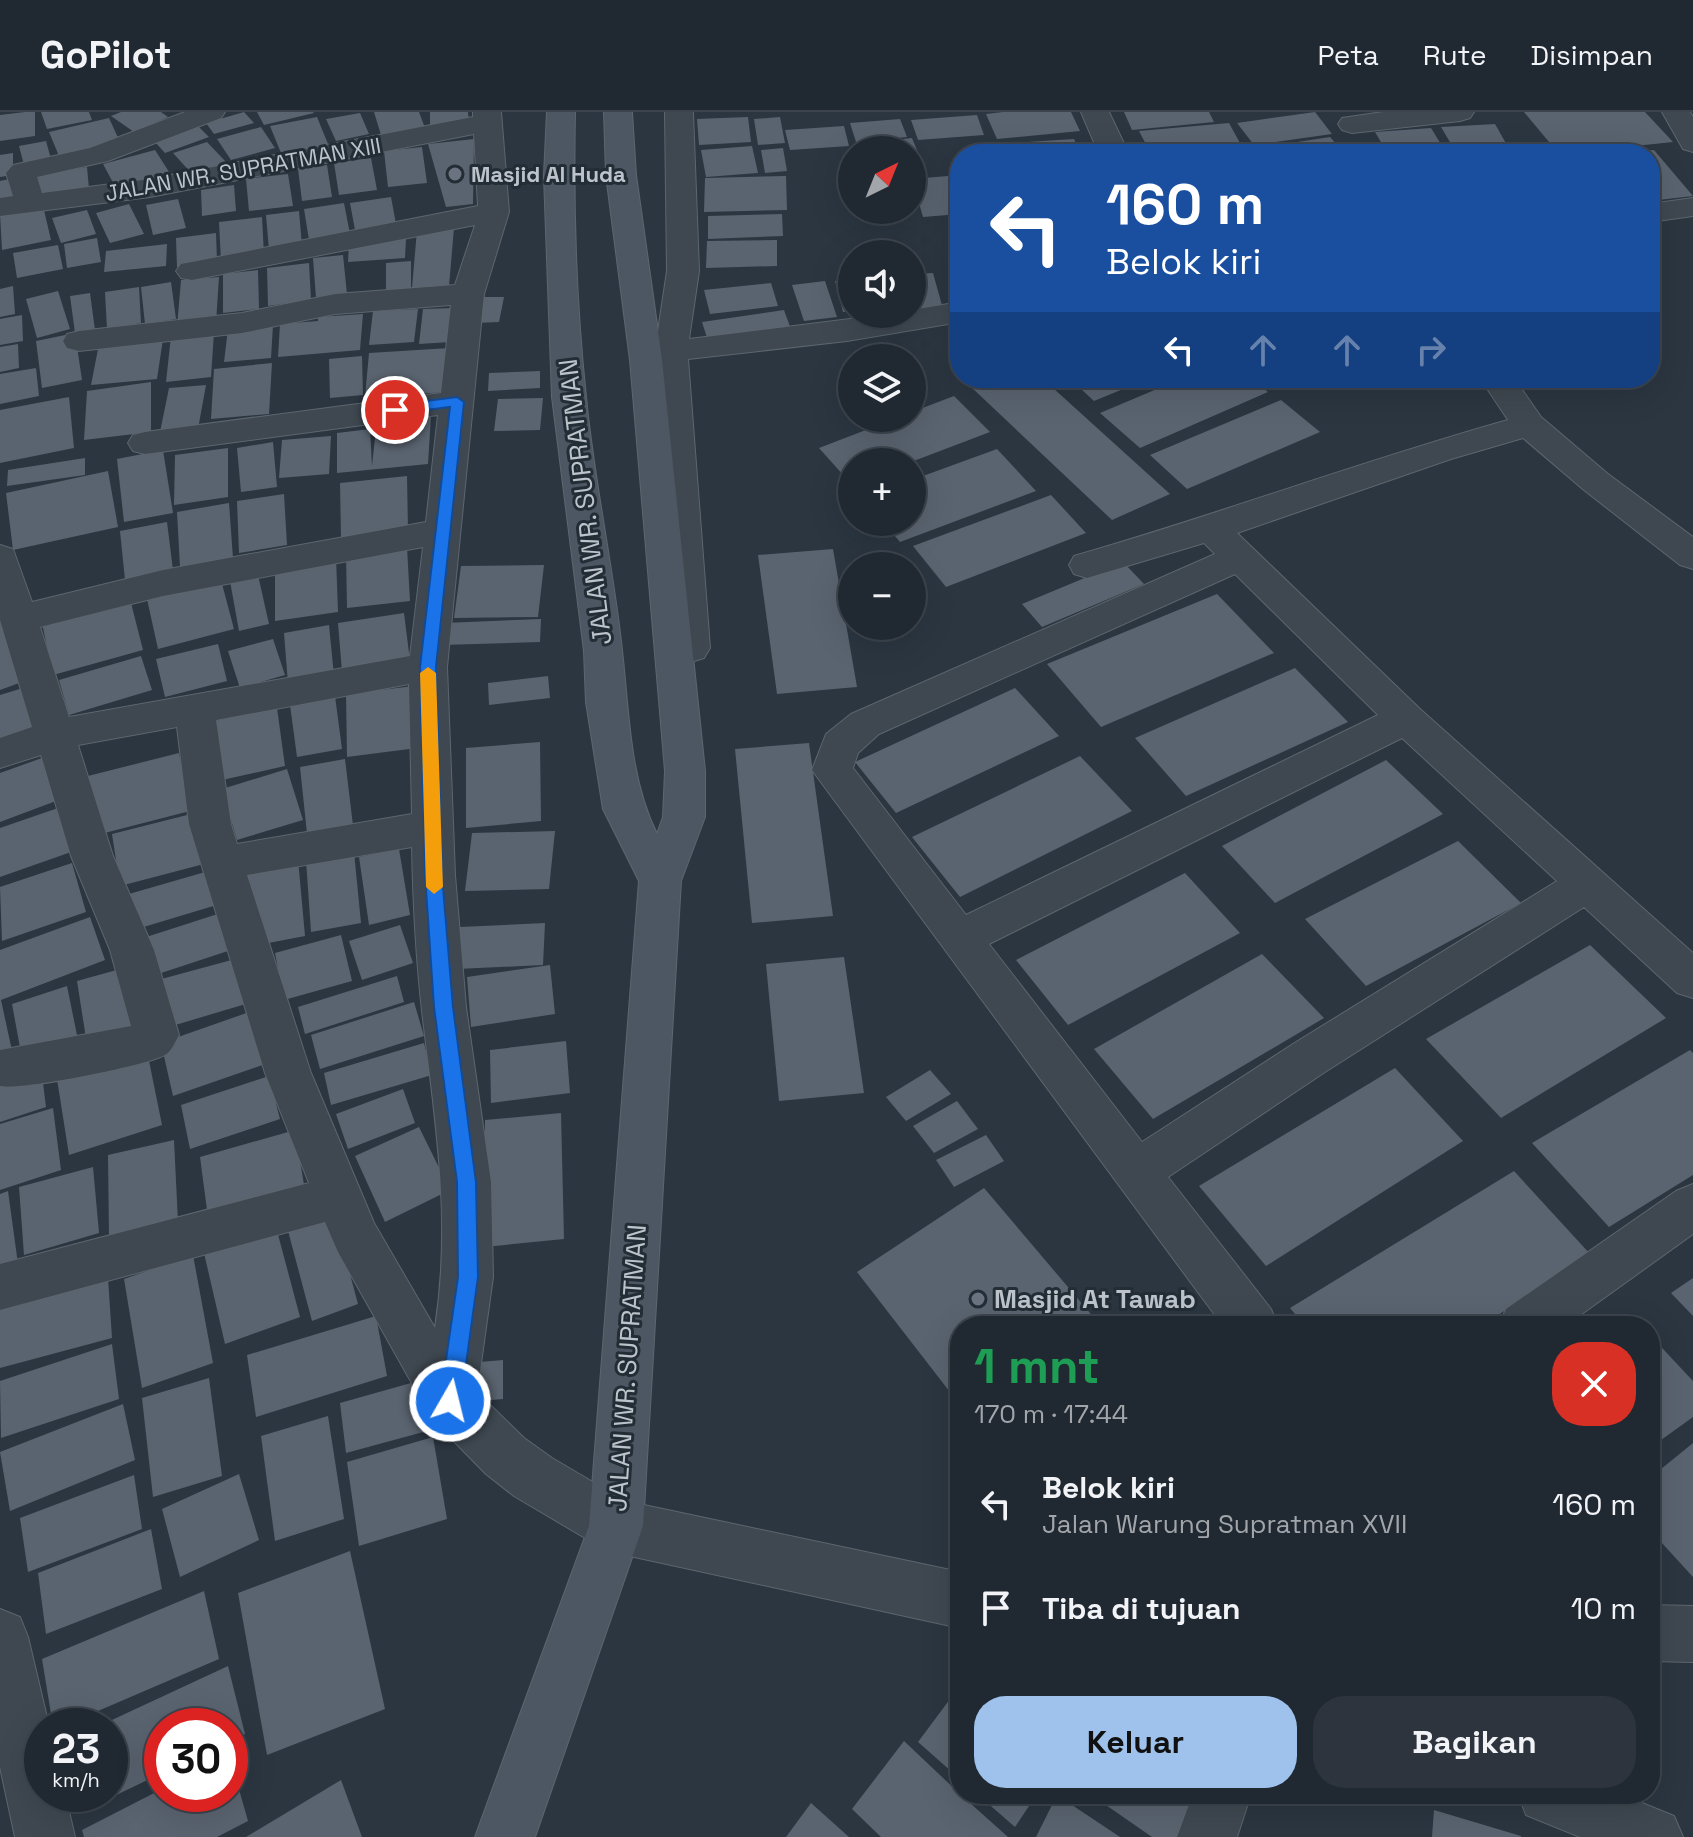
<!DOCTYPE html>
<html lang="id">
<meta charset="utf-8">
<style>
:root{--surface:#202831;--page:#2d343d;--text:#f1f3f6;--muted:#a2a6ab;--line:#3d444d;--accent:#9fc2ed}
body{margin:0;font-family:"Space Grotesk",sans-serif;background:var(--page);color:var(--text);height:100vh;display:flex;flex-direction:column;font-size:30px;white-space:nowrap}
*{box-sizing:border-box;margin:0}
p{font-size:26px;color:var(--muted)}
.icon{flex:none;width:44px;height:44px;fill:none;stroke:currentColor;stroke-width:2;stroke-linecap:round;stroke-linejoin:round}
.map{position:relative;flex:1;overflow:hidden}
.side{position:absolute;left:950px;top:1204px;width:710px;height:488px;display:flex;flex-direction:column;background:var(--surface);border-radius:32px;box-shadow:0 8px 32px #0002,0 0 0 2px var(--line)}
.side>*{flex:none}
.hud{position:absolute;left:950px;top:32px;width:710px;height:244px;border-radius:32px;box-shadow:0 8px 32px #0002,0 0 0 2px var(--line);background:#1a4fa0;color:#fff;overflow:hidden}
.needle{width:52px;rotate:43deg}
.controls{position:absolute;left:838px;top:24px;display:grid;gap:16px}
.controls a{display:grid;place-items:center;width:88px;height:88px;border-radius:50%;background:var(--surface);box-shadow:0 8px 32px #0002,0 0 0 2px var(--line);font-size:40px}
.speed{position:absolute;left:24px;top:1596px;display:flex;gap:16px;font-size:40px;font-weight:700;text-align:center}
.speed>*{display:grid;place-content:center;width:104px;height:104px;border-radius:50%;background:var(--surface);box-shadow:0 8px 32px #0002,0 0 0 2px var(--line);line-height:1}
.speed small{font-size:20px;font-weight:400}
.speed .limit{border:12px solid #d22;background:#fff;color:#111}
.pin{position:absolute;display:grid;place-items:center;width:68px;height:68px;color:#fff;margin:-34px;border:4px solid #fff;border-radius:50%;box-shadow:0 2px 8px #0007}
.me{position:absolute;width:88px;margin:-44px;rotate:8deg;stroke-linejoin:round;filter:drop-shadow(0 0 6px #0008)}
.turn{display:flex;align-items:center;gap:28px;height:168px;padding:0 24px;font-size:36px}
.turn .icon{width:104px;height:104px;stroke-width:2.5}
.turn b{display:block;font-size:56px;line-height:68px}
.lanes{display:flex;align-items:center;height:76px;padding:0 24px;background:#0003;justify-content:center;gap:40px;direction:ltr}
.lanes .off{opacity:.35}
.round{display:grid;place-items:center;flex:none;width:84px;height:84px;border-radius:32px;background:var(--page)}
.summary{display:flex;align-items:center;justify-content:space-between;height:136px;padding:0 24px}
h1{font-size:48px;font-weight:600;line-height:60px;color:#1e9e55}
.primary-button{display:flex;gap:16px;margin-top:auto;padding:16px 24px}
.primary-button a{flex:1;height:92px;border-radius:32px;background:var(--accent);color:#111;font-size:32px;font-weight:600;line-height:92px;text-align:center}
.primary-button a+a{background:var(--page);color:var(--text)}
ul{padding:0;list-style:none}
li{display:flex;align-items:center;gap:24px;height:104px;padding:0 24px}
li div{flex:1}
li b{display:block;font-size:30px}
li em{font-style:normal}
header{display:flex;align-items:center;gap:48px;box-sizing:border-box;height:112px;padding:0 40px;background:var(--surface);border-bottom:2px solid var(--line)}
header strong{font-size:38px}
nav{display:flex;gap:44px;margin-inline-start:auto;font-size:28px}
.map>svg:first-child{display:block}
.building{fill:#5a6470}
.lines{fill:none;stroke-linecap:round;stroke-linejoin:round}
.minor-casing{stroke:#5d666e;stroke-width:2}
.secondary-casing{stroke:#5d666e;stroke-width:2}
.minor{fill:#3f4851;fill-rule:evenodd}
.secondary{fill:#4d5763;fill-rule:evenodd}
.route{fill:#1a73e8;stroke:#114b97;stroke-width:2}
.slow{fill:#f59e0b}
.worship-dot{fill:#6b7280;stroke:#232d36;stroke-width:3}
.labels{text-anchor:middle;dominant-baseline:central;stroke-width:6;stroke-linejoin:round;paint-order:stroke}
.far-street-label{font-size:22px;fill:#bcc3cb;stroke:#232d36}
.far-poi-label{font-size:22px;font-weight:bold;fill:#bcc3cb;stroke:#232d36;text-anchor:start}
.street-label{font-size:26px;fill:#bcc3cb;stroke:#232d36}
.poi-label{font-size:26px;font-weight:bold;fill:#bcc3cb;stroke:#232d36;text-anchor:start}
</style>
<header>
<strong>GoPilot</strong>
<nav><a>Peta</a><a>Rute</a><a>Disimpan</a></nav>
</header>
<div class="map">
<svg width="1693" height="1725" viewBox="0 0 1693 1725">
<rect width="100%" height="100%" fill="#2b3641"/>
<path class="building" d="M25 0H35V24L0 29V3Z
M41 0H89L92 8 47 17Z
M121 0H161L168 5 134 20 111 4Z
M244 0 254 11 214 22 206 11Z
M257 0H313L314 1 264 13Z
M374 0H419L425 16 381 23Z
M430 0H468L469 10 430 13Z
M1003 0H1071L1080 19 997 27 986 2Z
M1124 0H1209L1214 10 1132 18Z
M1315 0 1332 22 1254 33 1237 11Z
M1524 0H1645L1673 30 1559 42Z
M360 1 369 22 336 29 326 7Z
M977 3 984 23 918 28 911 8Z
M317 5 328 32 281 41 270 14Z
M748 5 751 30 699 33 697 7Z
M780 5 785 31 758 33 754 7Z
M109 6 120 30 59 44 49 20Z
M900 7 907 25 856 30 850 11Z
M1229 11 1246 42H1151L1139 19Z
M1495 12 1512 42H1457L1441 15Z
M844 14 849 34 790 38 785 18Z
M199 15 209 25 165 41 155 30Z
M261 15 275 36 231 48 217 27Z
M1431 16 1447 42H1388L1375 20Z
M1330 25 1345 42H1257L1253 37Z
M912 26 921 48 912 49V38H854L852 33Z
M474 27 473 92 446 95 428 32Z
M1074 27 1080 42H987L984 33Z
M46 29 51 47 24 53 19 34Z
M207 30 227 51 193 63 173 41Z
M752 34 758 61 706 65 701 38Z
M422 35 427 71 388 75 384 39Z
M783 36 787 59 765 61 761 38Z
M155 38 171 63 117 78 103 52Z
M1654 38 1693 84 1650 89V42L1630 40Z
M13 41V63L0 65V43Z
M371 46 377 78 339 83 334 51Z
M327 53 332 85 302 89 298 57Z
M87 55 89 77 39 84 38 63Z
M288 62 293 94 249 99 246 67Z
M960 63V102L923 105 912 67Z
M786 64 787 98 704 100 705 66Z
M14 66 17 85 0 88V69Z
M234 73 236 99 202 104 201 78Z
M391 85 396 112 355 118 350 91Z
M178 87 186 116 153 123 146 93Z
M344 91 350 122 309 128 304 97Z
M129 92 144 122 110 131 96 101Z
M43 94 51 128 2 138 0 102Z
M87 98 96 122 61 131 52 106Z
M299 99 302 134 269 138 266 103Z
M782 102 783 124 708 127V104Z
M262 105 264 143 221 149 219 110Z
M454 116 449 174 412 176 417 118Z
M216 121 217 149 177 155 176 126Z
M97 126 101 150 67 156 64 132Z
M406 127 405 146 348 150 349 131Z
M777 128V154L706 156 707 129Z
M167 132 166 154 104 160 106 139Z
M58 133 63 157 17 166 13 141Z
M343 143 347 182 316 186 313 146Z
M411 149V177L386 179V151Z
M309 151 311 188 268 194 267 156Z
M258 158 259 197 223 201V162Z
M933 161 943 197 912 199V162Z
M219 165 216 211 177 215 181 168Z
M852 168V199L843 200 835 169Z
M825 169 837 205 804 209 792 173Z
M171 170 176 207 145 212 141 175Z
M771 171 778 194 710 202 704 178Z
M13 174 15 202 0 205V177Z
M139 175 141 211 107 217 105 180Z
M58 179 70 217 37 226 26 187Z
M90 181 95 218 75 221 70 184Z
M481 185H504L499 210 476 211Z
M454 196 450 230 419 232 423 197Z
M418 197 414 230 369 233 373 199Z
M784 198 792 220 709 232 702 210Z
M363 202 360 238 278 245 280 212 318 209V205Z
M22 203 23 229 0 233V207Z
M273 213 271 246 224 250 228 217Z
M214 220 211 265 166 270 171 224Z
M75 221 82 268 42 276 36 229Z
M163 227 157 267 91 273 99 232Z
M18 232 19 256 0 260V235Z
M450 236 448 280 365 285 369 241Z
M362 244 363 283 330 286 329 247Z
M272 251 269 302 211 307 214 257Z
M36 256 39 284 0 292V262Z
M540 259V276L488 279 489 261Z
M990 266H1042L1170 382 1112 408 970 274Z
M1069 266H1150L1094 289Z
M1183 266H1250L1268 280 1140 336 1100 301Z
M151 270V320L84 328 87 279Z
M206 273 198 317 160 320 169 276Z
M954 284 990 320 911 350H852V373L819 336 897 306H912V300Z
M69 285 74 336 0 351V298Z
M543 286 540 318 494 319 498 287Z
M1281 288 1320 320 1187 377 1150 343Z
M431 304 428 352 337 361V321L370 317 372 354 377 307Z
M331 324 329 362 279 366 282 328Z
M273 330 277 375 241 380 237 336Z
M228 336V385L174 393 175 343Z
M997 337 1036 379 900 430 883 410H912V368Z
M163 338 173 401 124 410 117 347Z
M85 346V363L7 374 8 358Z
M108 359 118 415 13 438 6 381Z
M407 364 408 418 341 426 340 371Z
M284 382 287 433 239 441 237 389Z
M1051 383 1086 421 946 475 913 434Z
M229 391 233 446 180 455 177 400Z
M167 410 173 458 125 468 120 419Z
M407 435 410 489 347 496 346 442Z
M833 437 857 575 777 582 758 443Z
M336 445 338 500 275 509V453Z
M1123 450 1144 472 1042 515 1022 492Z
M544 453 538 505 454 506 461 454Z
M258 463 269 512 239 519 230 469Z
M221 468 234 517 158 537 147 487Z
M1217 482 1274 541 1101 615 1047 552Z
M130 487 143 538 53 563 42 511Z
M0 499 22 570 0 578Z
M404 501 410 549 342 560 338 511Z
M541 507 540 530 441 533 444 511Z
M329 513 334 564 288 572 284 521Z
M273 527 285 563 240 576 228 539Z
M218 532 227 569 165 585 156 547Z
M141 544 152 578 69 603 59 568Z
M1295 556 1348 610 1186 684 1135 626Z
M548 564 550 586 489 593 488 571Z
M414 574 417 636 347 645 346 582Z
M23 576 34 622 0 633V583Z
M1015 576 1059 624 896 701 855 650Z
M335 584 342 637 297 645 290 593Z
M277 596 285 654 222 668 215 609Z
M540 630 541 709 466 716V636Z
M809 631 833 804 752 811 735 637Z
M179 641 190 699 89 725 80 666Z
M1080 644 1132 699 960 785 912 725Z
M42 646 56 689 0 710V661Z
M345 647 354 722 308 731 300 655Z
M1386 648 1443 702 1275 791 1222 734Z
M287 657 303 708 237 728 222 677Z
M61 695 74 739 0 765V716Z
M195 701 204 752 120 774 112 722Z
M555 719 549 777 465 779 472 721Z
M1458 729 1521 791 1366 874 1305 807Z
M399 737 410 803 369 813 359 745Z
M354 740 361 811 311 820 306 748Z
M298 747 305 824 253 834 246 757Z
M72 751 86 800 2 829 0 775Z
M212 758 220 792 137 817 129 782Z
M1185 761 1240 821 1068 913 1016 848Z
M227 799 237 836 146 866 137 828Z
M90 805 105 848 1 888 14 948 0 953V838Z
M545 811 543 853 457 857 460 815Z
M400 813 413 851 362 868 349 829Z
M341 823 352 869 284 888 275 841Z
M1590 833 1666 906 1501 1006 1426 927Z
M1262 842 1324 906 1153 1007 1094 937Z
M844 845 864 981 779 989 766 852Z
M239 846 249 891 162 917 154 869Z
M550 853 555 902 471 915 467 865Z
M131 854 143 923 88 939 77 869Z
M397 864 404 890 305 922 298 895Z
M67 874 77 923 21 941 12 892Z
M414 890 424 924 320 957 311 923Z
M255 898 271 950 173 984 161 931Z
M566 929 570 981 491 991 490 938Z
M424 931 432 963 331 993 324 961Z
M1690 938 1693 941V1063L1609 1115 1532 1031Z
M147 939 162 1013 69 1043 57 967Z
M41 955 46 995 0 1010V967Z
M1395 956 1463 1029 1266 1154 1199 1074Z
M930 958 951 982 906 1009 886 985Z
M269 964 280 1007 190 1037 181 993Z
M403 977 415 1011 348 1037 336 1002Z
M957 989 978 1017 934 1041 913 1014Z
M53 996 61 1058 0 1078V1012Z
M561 1001 564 1127 484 1135 485 1008Z
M419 1015 450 1078 385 1110 355 1044Z
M295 1018 306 1085 209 1113 200 1045Z
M986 1023 1004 1049 954 1075 936 1048Z
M174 1028 178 1110 109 1124 108 1043Z
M93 1055 99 1121 24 1143 19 1075Z
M1514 1059 1591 1143 1481 1214H1305L1290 1196Z
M984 1076 1101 1214H960V1293L857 1160Z
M8 1079 18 1152 0 1158V1082Z
M333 1099 358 1192 312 1209 287 1115Z
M276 1115 300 1205 225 1232 204 1141Z
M193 1143 213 1251 142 1276 124 1167Z
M108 1166 112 1226 0 1256V1195Z
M1693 1166V1204L1671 1181Z
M376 1204 387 1264 256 1305 247 1243Z
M1650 1223 1693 1269V1305L1650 1336Z
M112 1232 119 1287 1 1326 0 1269Z
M503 1248V1287L479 1289 480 1250Z
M209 1266 222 1364 153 1385 142 1286Z
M418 1269 427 1319 346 1341 340 1291Z
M123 1292 135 1348 10 1399 0 1340Z
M328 1304 344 1407 275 1429 261 1324Z
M433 1325 447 1407 359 1434 347 1350Z
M1693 1331V1465L1650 1418V1366Z
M239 1362 259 1428 180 1465 162 1397Z
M134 1363 142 1417 28 1460 20 1406Z
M151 1417 162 1477 46 1522 38 1461Z
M350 1439 385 1597 267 1643 238 1481Z
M204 1479 219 1547 63 1614H53L42 1547Z
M228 1554 245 1622 230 1629V1614H162V1661L77 1702 73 1682H110V1614H99Z
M956 1579 960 1582V1667L918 1630Z
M904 1629 960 1682 1008 1725H881L852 1697Z
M231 1649 248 1709 217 1725H84L82 1718 162 1677V1682H230Z
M341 1668 362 1725H246Z
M977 1682H1037L1015 1715Z
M1090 1682H1207L1187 1725H1152Z
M1057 1683 1120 1725H1036Z
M811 1691 849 1725H786Z
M1434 1698 1521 1724V1725H1432Z"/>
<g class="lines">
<defs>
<path id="minor" d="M185 0H225L221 6 108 49 37 65 42 81 150 67 473 5V0H501L509 100 484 182 447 555 455 763 466 895 491 1070 493 1165 477 1280 524 1326 552 1346 625 1389 960 1460V1516L616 1441 597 1433 514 1384 486 1362 432 1307 338 1140 325 1110 0 1198V1152L309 1071 265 961 189 712 177 615 78 633 113 744 154 838 179 923C175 930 172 939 165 943 145 954 19 979 0 974V938L131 914 110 838 71 744 41 643 0 656V626L32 615 0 508V433L13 437 32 490 163 458 426 410 438 303 145 342 133 339 128 331 133 323 145 320 441 281 451 193 335 202 242 221 79 239 67 236 63 229 67 222 79 219 242 201 335 182 455 173 475 113 192 168 181 166 176 159 181 152 192 150 478 94 474 22 150 85 0 104V86L13 84 6 61 13 53 90 36ZM423 435 410 544 69 605 40 515 163 484ZM409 572 412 702 237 732 231 712 216 608ZM412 735C413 789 416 845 422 899 435 1008 452 1106 435 1216L374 1111 311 961 247 763Z
M665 0H693L699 159 689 227 890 202H912V198L960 190V210L847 229 688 247 710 536 704 546 691 550 678 546 672 536 659 349 655 239 667 159Z
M1081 0H1109L1129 42H1099Z
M1383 0H1474L1470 6 1460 9 1352 21 1342 18 1338 12 1342 6Z
M1662 0H1690L1693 5V40L1683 37Z
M1693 86V104L1650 110V92Z
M1480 266H1514L1541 305 1608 362 1693 425V457L1680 453 1584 378 1523 326 1451 347 1237 421 1420 597 1693 841V886L1677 881 1584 795 1325 960 1168 1065 1271 1197 1278 1214H1223L812 658 826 622 851 602 1215 442 1204 431 1087 466 1074 462 1069 453 1074 444C1220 402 1362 349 1508 308ZM1235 462 1378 603 966 803 853 656 858 641 879 622ZM1402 626 1557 769 1293 932 1142 1030 989 832Z
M1693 1072V1122L1565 1214H1499L1506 1197 1676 1079Z
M1650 1493 1693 1494V1550L1650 1549Z
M0 1497 20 1505 28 1525 49 1614H42V1682H65L75 1725H15L0 1655Z
M1193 1682H1251L1237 1725H1177Z
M1518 1682H1620L1674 1704 1683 1725H1580L1526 1703Z"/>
<path id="secondary" d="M547 0H575C573 94 576 191 586 285 594 370 613 454 622 538 629 599 629 666 657 722L663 705 665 659 630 248 606 63 604 0H632L636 63 662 248 705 659V705L681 769 643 1414 535 1725H475L589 1414 639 769 603 697 586 590 584 539 552 285 544 64Z"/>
</defs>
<use href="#minor" class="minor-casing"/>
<use href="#secondary" class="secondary-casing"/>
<use href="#minor" class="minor"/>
<use href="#secondary" class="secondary"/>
</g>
<path class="route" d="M457 285 464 290 436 555 442 763 453 895 476 1070 478 1165 461 1289 458 1297 450 1300 443 1297 440 1289 458 1165 457 1070 434 895 425 763 420 555 450 295 395 302 388 298 395 293Z"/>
<path class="slow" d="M428 555 436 561 443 775 434 782 426 775 420 561Z"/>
<g class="worship-dot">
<circle cx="455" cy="62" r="8"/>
<circle cx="978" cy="1187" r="8"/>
</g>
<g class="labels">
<g class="far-street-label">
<text transform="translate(243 57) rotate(-10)">JALAN WR. SUPRATMAN XIII</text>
</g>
<g class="far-poi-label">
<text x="471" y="62">Masjid Al Huda</text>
</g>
<g class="street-label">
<text transform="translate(585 390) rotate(-97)">JALAN WR. SUPRATMAN</text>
<text transform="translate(627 1256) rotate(-86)">JALAN WR. SUPRATMAN</text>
</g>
<g class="poi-label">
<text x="994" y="1187">Masjid At Tawab</text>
</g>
</g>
</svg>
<div class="controls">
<a><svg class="needle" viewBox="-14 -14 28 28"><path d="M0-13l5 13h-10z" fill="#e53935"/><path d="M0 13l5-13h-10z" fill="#a2a6ab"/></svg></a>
<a><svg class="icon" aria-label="sound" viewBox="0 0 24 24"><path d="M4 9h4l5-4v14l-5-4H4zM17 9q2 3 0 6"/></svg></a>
<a><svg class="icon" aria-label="layers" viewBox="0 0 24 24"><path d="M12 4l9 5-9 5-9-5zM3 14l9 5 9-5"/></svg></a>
<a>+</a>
<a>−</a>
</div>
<div class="speed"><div>23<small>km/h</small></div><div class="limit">30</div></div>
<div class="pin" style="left:395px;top:298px;background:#d93025"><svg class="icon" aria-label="arrive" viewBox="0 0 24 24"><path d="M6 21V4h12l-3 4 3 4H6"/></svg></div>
<svg class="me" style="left:450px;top:1289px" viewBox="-20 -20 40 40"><circle r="17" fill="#1a73e8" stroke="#fff" stroke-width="3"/><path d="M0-11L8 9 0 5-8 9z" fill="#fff"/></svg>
<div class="hud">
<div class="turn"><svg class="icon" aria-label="left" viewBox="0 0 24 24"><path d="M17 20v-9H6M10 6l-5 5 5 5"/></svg><div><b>160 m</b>Belok kiri</div></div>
<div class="lanes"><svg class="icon" aria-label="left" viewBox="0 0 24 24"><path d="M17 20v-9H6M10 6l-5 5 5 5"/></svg><svg class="icon off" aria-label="ahead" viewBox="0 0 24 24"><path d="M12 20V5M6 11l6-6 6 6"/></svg><svg class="icon off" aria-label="ahead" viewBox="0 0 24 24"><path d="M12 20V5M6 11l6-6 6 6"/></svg><svg class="icon off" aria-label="right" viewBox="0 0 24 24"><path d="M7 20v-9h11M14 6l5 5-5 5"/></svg></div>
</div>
<section class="side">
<div class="summary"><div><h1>1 mnt</h1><p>170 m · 17:44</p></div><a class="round" style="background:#d93025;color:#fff"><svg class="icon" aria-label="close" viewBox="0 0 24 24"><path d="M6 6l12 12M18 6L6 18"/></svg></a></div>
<ul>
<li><svg class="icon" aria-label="left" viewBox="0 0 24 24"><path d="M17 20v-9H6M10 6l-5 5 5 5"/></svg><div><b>Belok kiri</b><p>Jalan Warung Supratman XVII</p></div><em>160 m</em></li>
<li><svg class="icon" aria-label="arrive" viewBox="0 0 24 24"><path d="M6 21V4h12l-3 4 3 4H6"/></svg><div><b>Tiba di tujuan</b></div><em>10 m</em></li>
</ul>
<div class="primary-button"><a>Keluar</a><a>Bagikan</a></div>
</section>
</div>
